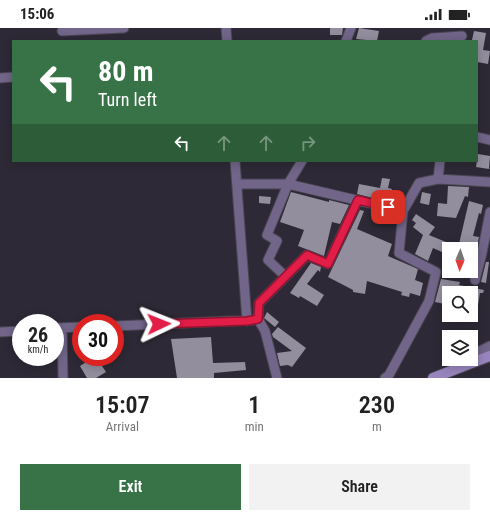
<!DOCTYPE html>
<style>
:root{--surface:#fff;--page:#f2f2f2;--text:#222;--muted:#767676;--accent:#377347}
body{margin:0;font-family:"Roboto Condensed",sans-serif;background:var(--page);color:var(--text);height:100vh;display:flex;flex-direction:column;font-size:15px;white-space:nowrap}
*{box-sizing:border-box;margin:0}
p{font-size:13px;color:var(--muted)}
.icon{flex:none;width:22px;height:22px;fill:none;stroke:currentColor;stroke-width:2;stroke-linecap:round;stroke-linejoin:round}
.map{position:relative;height:350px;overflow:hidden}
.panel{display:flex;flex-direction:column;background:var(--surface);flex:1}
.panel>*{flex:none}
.hud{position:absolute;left:12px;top:12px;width:466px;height:122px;border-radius:0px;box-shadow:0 2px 10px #0003;background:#377347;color:#fff;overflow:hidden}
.needle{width:26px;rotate:182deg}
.fabs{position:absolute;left:442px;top:214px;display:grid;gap:8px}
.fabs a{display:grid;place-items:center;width:36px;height:36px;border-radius:0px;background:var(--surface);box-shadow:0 2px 10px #0003;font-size:20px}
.speed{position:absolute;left:12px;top:286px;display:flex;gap:8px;font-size:20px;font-weight:700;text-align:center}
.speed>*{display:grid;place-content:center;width:52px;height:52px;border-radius:50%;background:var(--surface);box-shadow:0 2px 10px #0003;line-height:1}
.speed small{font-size:10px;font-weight:400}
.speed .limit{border:6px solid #d22;background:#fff;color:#111}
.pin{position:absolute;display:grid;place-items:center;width:34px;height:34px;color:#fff;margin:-17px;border-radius:8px;box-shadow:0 2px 6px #0006}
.me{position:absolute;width:44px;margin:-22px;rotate:88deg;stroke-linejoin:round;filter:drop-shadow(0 0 3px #0008)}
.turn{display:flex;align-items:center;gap:14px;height:84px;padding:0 20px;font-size:18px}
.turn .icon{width:52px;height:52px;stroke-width:2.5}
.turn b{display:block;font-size:28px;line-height:34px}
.lanes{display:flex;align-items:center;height:38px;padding:0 20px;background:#0003;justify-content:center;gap:20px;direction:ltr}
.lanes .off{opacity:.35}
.eta{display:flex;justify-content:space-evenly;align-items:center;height:68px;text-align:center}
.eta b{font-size:24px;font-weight:600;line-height:28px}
.button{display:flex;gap:8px;margin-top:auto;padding:8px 20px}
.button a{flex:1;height:46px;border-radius:0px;background:var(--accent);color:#fff;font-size:16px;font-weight:600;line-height:46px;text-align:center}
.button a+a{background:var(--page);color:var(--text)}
.status{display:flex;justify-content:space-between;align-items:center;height:28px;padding:0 20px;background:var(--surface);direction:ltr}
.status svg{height:11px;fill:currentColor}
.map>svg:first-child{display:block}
.building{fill:#938e9e}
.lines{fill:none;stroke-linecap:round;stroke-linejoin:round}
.street-casing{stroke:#494551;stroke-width:11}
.secondary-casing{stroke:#494551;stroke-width:12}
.street{stroke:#716589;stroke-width:9}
.secondary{stroke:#9885be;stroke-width:10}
.route-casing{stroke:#92132f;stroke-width:10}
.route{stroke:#e11d48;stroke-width:7}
</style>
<div class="status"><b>15:06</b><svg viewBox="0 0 49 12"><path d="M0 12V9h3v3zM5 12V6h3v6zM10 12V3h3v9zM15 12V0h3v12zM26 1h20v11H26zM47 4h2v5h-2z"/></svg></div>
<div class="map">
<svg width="490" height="350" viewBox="0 0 490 350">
<rect width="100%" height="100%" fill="#2d2936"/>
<path class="building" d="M330 0H343L342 7H330Z
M359 0 379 3 377 13 356 11Z
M474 3 486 5 483 22 490 23 488 36 477 34V13L472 12Z
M478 126 490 128 489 141 476 139Z
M382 150 390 151 388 160 392 161 389 174 357 166 359 156 380 160Z
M448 158 469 159 468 169 465 168 456 190 437 188 438 175 447 176Z
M291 164 329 174V172L349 177 340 196 332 194 324 228 298 218 304 202 280 194Z
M422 164 431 166 429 177 420 175Z
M259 168 271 169 270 176 259 175Z
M469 173 483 177 481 186 479 185 473 208 479 209 472 241 471 219 459 216Z
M360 182 364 183 357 201 392 216 388 228 418 241 415 252 423 255 420 268 410 265 409 269 401 267 402 264 367 253 365 266 353 264V262L328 249Z
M416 186 435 199 429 207 446 214 442 224 433 220 428 233 415 226 423 207 413 199 416 195 412 192Z
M486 234H489L486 255 481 254Z
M311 235 321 239 320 244 318 242 307 256 324 267 317 278 300 268 299 270 290 265Z
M441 251 460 254 459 257 484 262 483 265H480L478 277 471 275V265H449L445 276 435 274Z
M267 284 279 294 275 299 264 290Z
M278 299 306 320 292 339 288 337 280 338 277 325 292 323 273 309 272 306Z
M211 309 213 335 245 334 246 342 214 345V350H177L171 311Z
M94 329H96L106 344 96 350H87L80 338Z"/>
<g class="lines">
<defs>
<path id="street" d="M226 0 227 13
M62 3 124 0
M346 13 351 0
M426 13 432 10 462 8
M0 50 13 49
M477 109 490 112
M235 133 247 293
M438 151 440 133
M237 156H288L403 183
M285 248 268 232 277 213 267 207 288 156 302 133
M475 252 482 225 490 184
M115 298 253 292
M55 300 81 299
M62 300 63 350
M0 304 21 303
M466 336 478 324 490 318
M277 350 265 303 258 291 259 275 307 227 328 236 358 172
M385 350 389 347 429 273 436 244 399 225 403 183 419 155 438 151 490 154"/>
<path id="secondary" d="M433 350 490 328"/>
</defs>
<use href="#street" class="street-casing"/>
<use href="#secondary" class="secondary-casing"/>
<use href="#street" class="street"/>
<use href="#secondary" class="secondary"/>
</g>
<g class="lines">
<defs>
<path id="route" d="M159 296 247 293 258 291 259 275 307 227 328 236 358 172 388 179"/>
</defs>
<use href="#route" class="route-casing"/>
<use href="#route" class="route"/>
</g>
</svg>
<div class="fabs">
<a><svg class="needle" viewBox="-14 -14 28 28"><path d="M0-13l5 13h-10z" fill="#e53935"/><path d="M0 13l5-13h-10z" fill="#767676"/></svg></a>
<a><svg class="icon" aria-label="search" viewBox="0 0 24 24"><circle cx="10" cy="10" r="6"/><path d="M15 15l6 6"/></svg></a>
<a><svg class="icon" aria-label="layers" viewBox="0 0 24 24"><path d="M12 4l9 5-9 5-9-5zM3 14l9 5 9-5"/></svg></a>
</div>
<div class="speed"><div>26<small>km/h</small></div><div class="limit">30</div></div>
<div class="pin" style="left:388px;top:179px;background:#d93025"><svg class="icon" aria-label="arrive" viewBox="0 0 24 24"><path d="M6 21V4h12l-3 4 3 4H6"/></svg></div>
<svg class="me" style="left:159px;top:296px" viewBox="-20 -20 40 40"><path d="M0-17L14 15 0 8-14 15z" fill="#e11d48" stroke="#fff" stroke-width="4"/></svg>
<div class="hud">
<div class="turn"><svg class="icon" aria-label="left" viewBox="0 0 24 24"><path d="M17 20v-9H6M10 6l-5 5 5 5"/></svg><div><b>80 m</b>Turn left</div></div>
<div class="lanes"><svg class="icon" aria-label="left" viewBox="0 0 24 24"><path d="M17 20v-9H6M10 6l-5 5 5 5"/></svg><svg class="icon off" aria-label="ahead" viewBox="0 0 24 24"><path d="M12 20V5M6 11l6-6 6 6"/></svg><svg class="icon off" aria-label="ahead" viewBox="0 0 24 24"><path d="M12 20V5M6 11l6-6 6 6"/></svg><svg class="icon off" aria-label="right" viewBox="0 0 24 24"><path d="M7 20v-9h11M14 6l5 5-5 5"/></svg></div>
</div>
</div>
<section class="panel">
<div class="eta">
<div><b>15:07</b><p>Arrival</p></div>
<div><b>1</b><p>min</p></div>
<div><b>230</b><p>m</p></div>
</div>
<div class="button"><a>Exit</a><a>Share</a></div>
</section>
